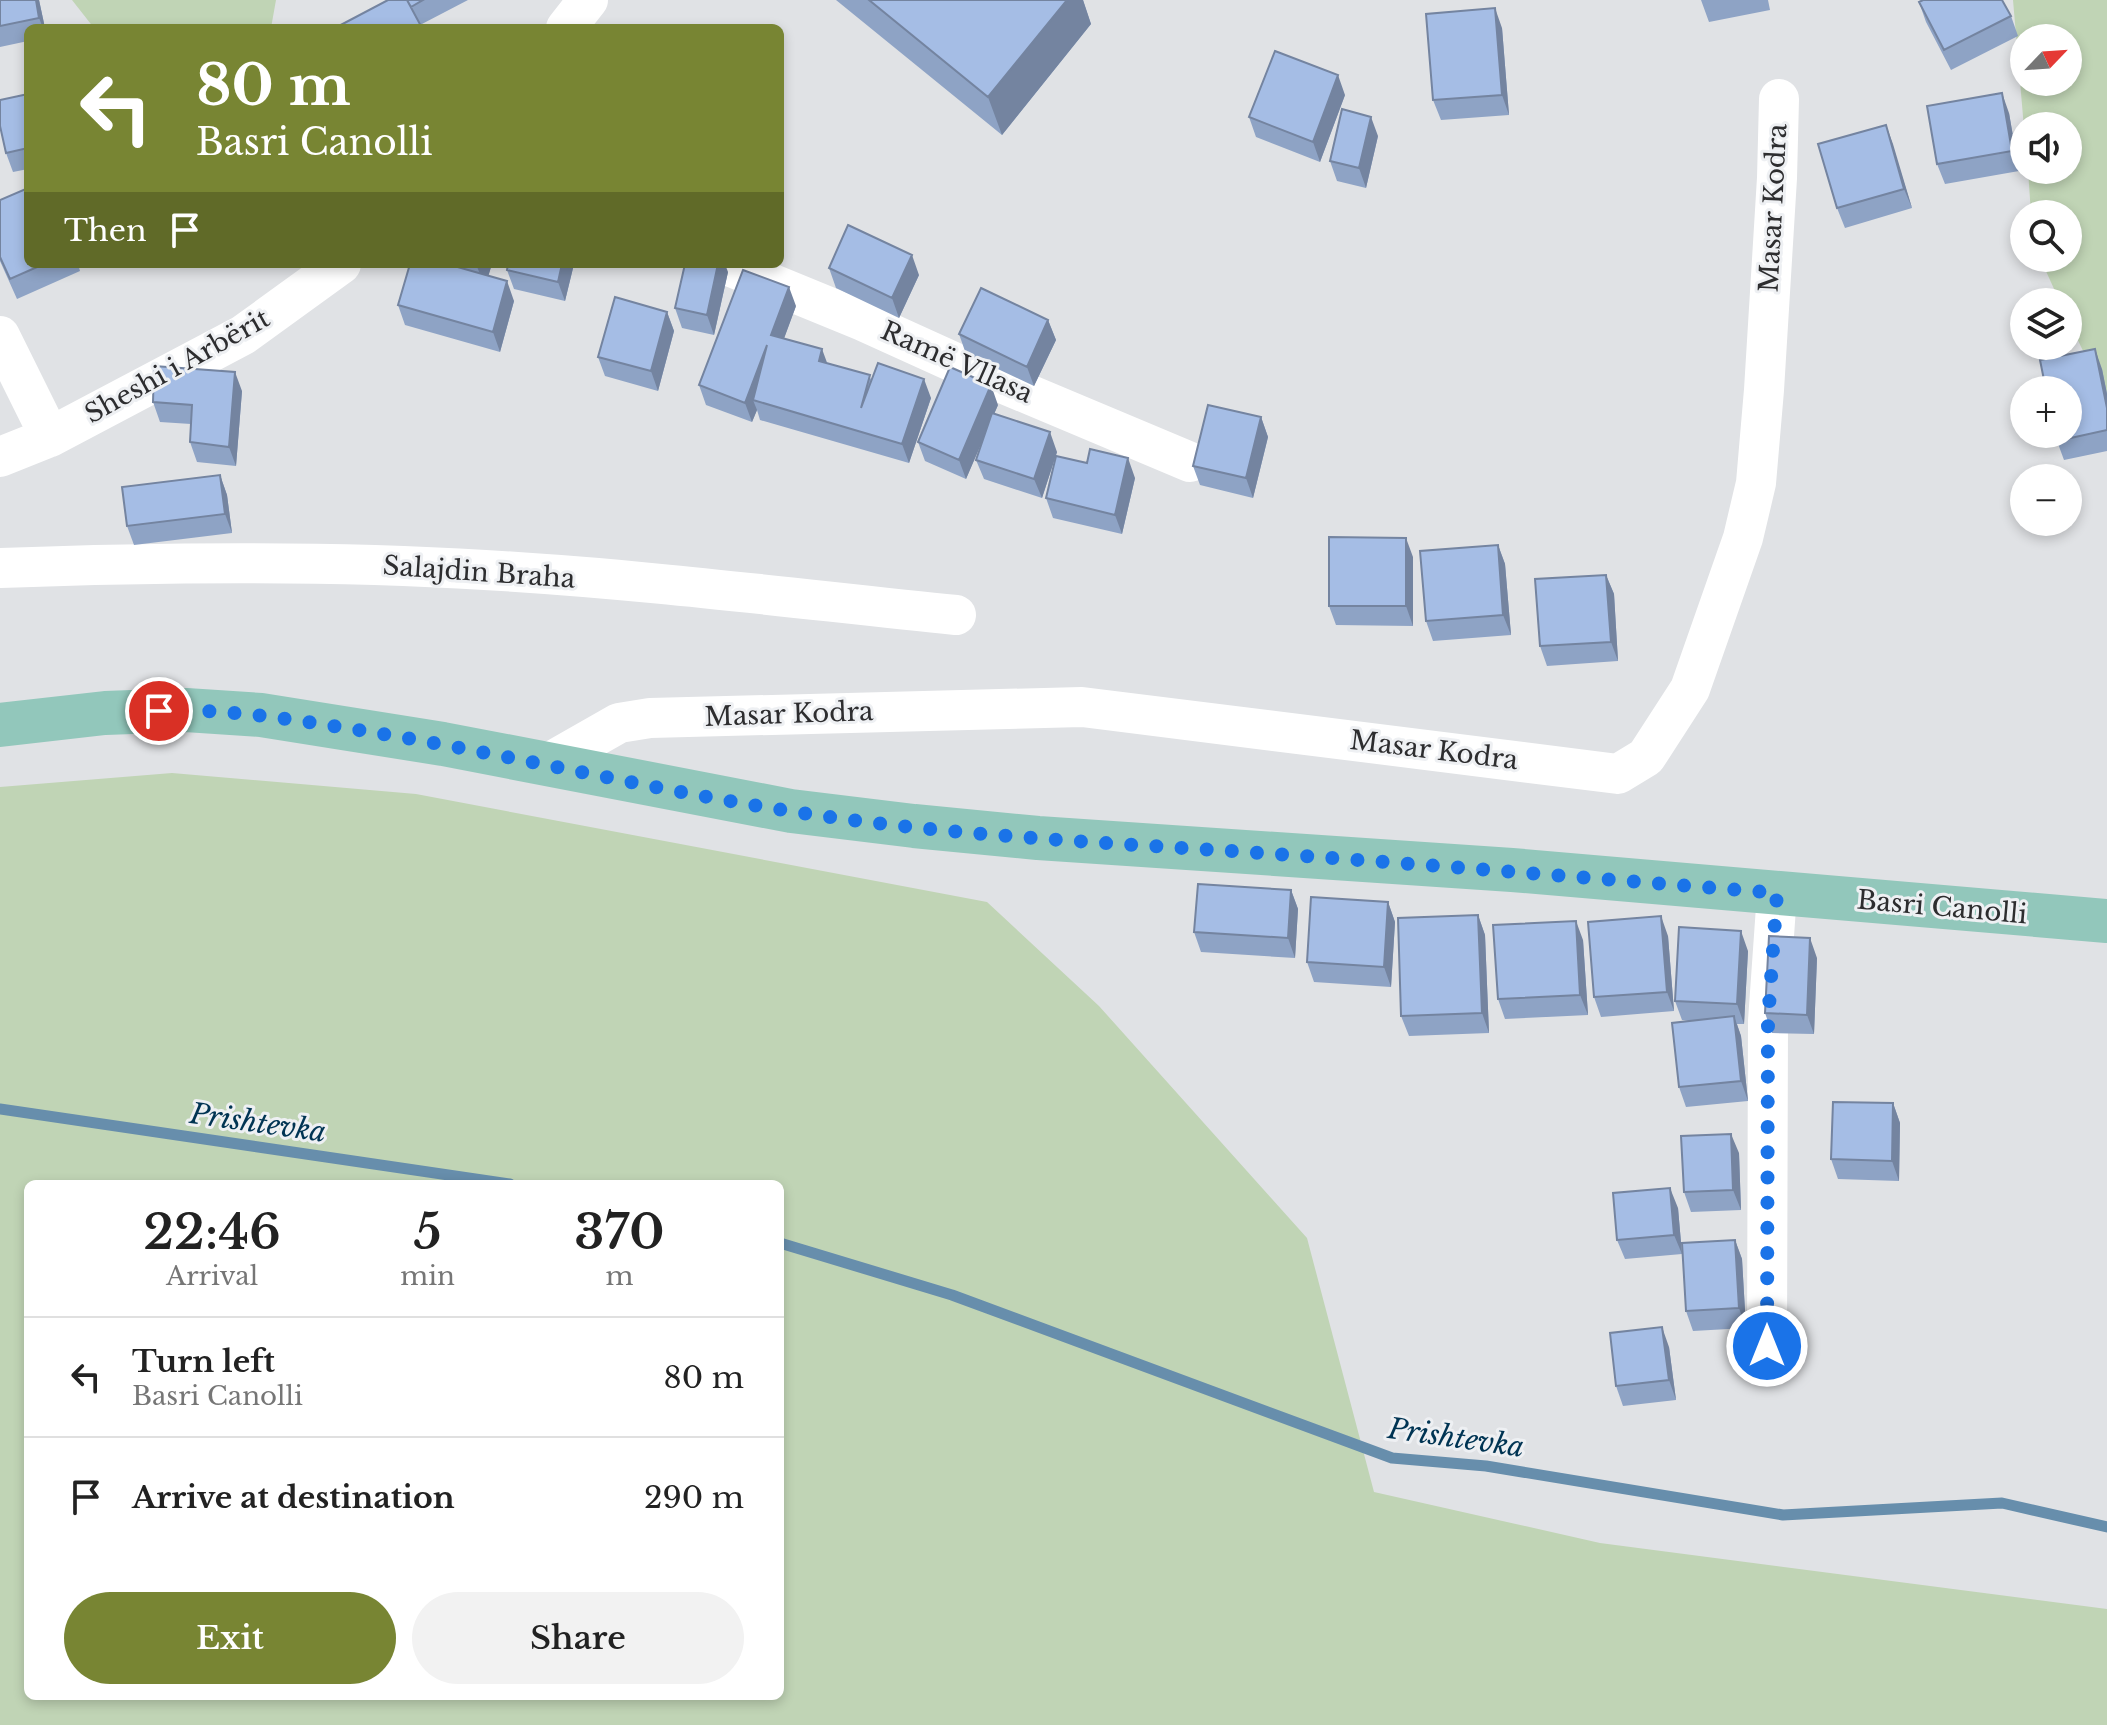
<!DOCTYPE html>
<meta charset="utf-8">
<style>
:root{--surface:#fff;--page:#f2f2f2;--text:#222;--muted:#767676;--line:#e0e0e0;--accent:#788533}
body{margin:0;font-family:"Libre Baskerville",serif;background:var(--page);color:var(--text);height:100vh;display:flex;flex-direction:column;font-size:30px;white-space:nowrap}
*{box-sizing:border-box;margin:0}
p{font-size:26px;color:var(--muted)}
.icon{flex:none;width:44px;height:44px;fill:none;stroke:currentColor;stroke-width:2;stroke-linecap:round;stroke-linejoin:round}
.map{position:relative;flex:1;overflow:hidden}
.drawer{position:absolute;left:24px;top:1180px;width:760px;height:520px;display:flex;flex-direction:column;background:var(--surface);border-radius:12px;box-shadow:0 4px 12px #0003}
.drawer>*{flex:none}
.guide{position:absolute;left:24px;top:24px;width:760px;height:244px;border-radius:12px;box-shadow:0 4px 12px #0003;background:#788533;color:#fff;overflow:hidden}
.needle{width:52px;rotate:65deg}
.tools{position:absolute;left:2010px;top:24px;display:grid;gap:16px}
.tools a{display:grid;place-items:center;width:72px;height:72px;border-radius:50%;background:var(--surface);box-shadow:0 4px 12px #0003;font-size:40px}
.pin{position:absolute;display:grid;place-items:center;width:68px;height:68px;color:#fff;margin:-34px;border:4px solid #fff;border-radius:50%;box-shadow:0 2px 8px #0007}
.me{position:absolute;width:88px;margin:-44px;rotate:0deg;stroke-linejoin:round;filter:drop-shadow(0 0 6px #0008)}
.turn{display:flex;align-items:center;gap:28px;height:168px;padding:0 40px;font-size:36px}
.turn .icon{width:104px;height:104px;stroke-width:2.5}
.turn b{display:block;font-size:56px;line-height:68px}
.then{display:flex;align-items:center;height:76px;padding:0 40px;background:#0003;gap:16px;font-size:30px}
.eta{display:flex;justify-content:space-evenly;align-items:center;height:136px;text-align:center}
.eta b{font-size:48px;font-weight:600;line-height:56px}
.primary-button{display:flex;gap:16px;margin-top:auto;padding:16px 40px}
.primary-button a{flex:1;height:92px;border-radius:48px;background:var(--accent);color:#fff;font-size:32px;font-weight:600;line-height:92px;text-align:center}
.primary-button a+a{background:var(--page);color:var(--text)}
ul{padding:0;list-style:none}
li{display:flex;align-items:center;gap:24px;height:120px;padding:0 40px;border-top:2px solid var(--line)}
li div{flex:1}
li b{display:block;font-size:30px}
li em{font-style:normal}
.map>svg:first-child{display:block}
.green{fill:#c0d4b5;fill-rule:evenodd}
.lines{fill:none;stroke-linecap:round;stroke-linejoin:round}
.stream{stroke:#678eac;stroke-width:11}
.minor{stroke:#fff;stroke-width:40}
.major{stroke:#92c7bb;stroke-width:44}
.wall{fill:#8ea3c5}
.shaded-wall{fill:#7484a0}
.building{fill:#a5bde5;stroke:#7484a0;stroke-width:2}
.route{stroke:#1a73e8;stroke-width:14;stroke-dasharray:0 25.2}
.labels{text-anchor:middle;dominant-baseline:central;stroke-width:6;stroke-linejoin:round;paint-order:stroke}
.street-label{font-size:26px;fill:#2d2d2f;stroke:#eef0f3}
.water-label{font-size:28px;font-style:italic;fill:#003453;stroke:#eef0f3}
</style>
<div class="map">
<svg width="2107" height="1725" viewBox="0 0 2107 1725">
<rect width="100%" height="100%" fill="#e0e2e5"/>
<path class="green" d="M72 0H276L271 28H94Z
M2013 0H2107V402L2068 319V302H2060L2040 258H2068V214H2031L2028 170H2068V126H2024V128ZM2024 38H2068V82H2024Z
M172 773 416 794 987 902 1099 1006 1307 1238 1374 1492 1600 1543 2107 1609V1725H0V787ZM28 1184H780V1696H28Z"/>
<g class="lines">
<path class="stream" d="M0 1109 510 1184
M780 1243 952 1295 1392 1458 1486 1466 1783 1515 2002 1503 2107 1527"/>
<path class="minor" d="M566 28 588 0
M724 264 863 321 971 370 1190 462
M0 336 50 437
M0 457 50 437 243 335 341 264
M0 568C162 562 323 560 485 570 642 579 799 599 956 615
M547 764 619 723 650 718 1082 707 1618 774 1646 757 1690 689 1743 538 1756 483 1764 390 1777 178 1779 99
M1767 1346 1768 1021 1777 893"/>
<path class="major" d="M0 725 105 713 186 710 261 715 443 744 791 811 914 826 1038 838 1512 870 2107 921"/>
</g>
<path class="wall" d="M0 0H39L45 28H28V41L0 47Z
M388 0H468L420 25Z
M836 0H1083L1091 24 1002 135Z
M1701 0H1768L1770 10 1709 22Z
M1919 2 2011 16 2018 36 1951 70 1926 22Z
M1502 28 1509 115 1441 120 1433 100Z
M28 94V169L13 172 6 153Z
M1345 95 1320 162 1256 137 1249 117Z
M2009 113 2019 171 1945 184 1937 164Z
M1886 125 1912 208 1845 228 1837 208Z
M1378 136 1366 188 1337 181 1330 161Z
M0 200 28 264H78L80 271 17 299 0 261Z
M410 264H492L488 276 514 301 500 352 405 325 398 305Z
M574 264 565 301 514 289 507 270Z
M829 268 919 275 899 318 836 288Z
M728 272 714 335 682 328 675 308Z
M796 306 784 338 827 363 872 379 931 398 909 463 760 420 757 410 752 422 706 405 699 385Z
M667 312 674 331 658 391 605 376 598 357Z
M1048 320 1056 340 1034 386 966 354 959 334Z
M2102 369 2107 394V451L2064 460 2057 441Z
M242 391 236 466 197 462 190 442 191 424 160 422 153 402Z
M998 405 994 414 1057 452 1042 498 984 479 976 460 983 439 966 479 925 461 918 442Z
M1261 417 1268 437 1253 498 1200 485 1193 466Z
M1087 463 1135 478 1122 534 1053 518 1046 498Z
M220 475 227 495 232 533 134 545 127 526Z
M1498 545 1505 564 1511 635 1433 641 1426 621Z
M1413 557V626L1336 625 1329 606Z
M1606 575 1614 594 1618 661 1547 666 1540 646Z
M1291 890 1298 909 1295 958 1201 952 1194 932Z
M1388 902 1395 922 1391 987 1314 982 1307 962Z
M1478 915 1485 935 1489 1033 1409 1036 1401 1016Z
M1668 936 1674 1011 1601 1017 1594 997Z
M1583 940 1588 1015 1505 1019 1498 999Z
M1748 951 1744 1024H1737L1741 1036 1748 1101 1686 1107 1679 1087 1691 1021 1682 1020 1675 1001Z
M1817 958 1814 1034 1772 1033 1765 1013Z
M1893 1103 1900 1123 1899 1181 1838 1179 1831 1159Z
M1739 1153 1741 1210 1691 1212 1684 1192Z
M1678 1208 1682 1254 1625 1259 1617 1240Z
M1735 1240 1742 1259 1746 1328 1693 1331 1686 1311Z
M1669 1347 1676 1400 1623 1406 1616 1386Z"/>
<path class="shaded-wall" d="M36 0H39L45 28H43L39 18Z
M1067 0H1083L1091 24 1002 135 988 97Z
M1495 8 1502 28 1509 115 1502 95Z
M1338 75 1345 95 1320 162 1313 142Z
M2002 93 2009 113 2019 171 2012 151Z
M1371 117 1378 136 1366 188 1359 168Z
M1886 125 1893 144 1912 208 1904 189Z
M912 255 919 275 899 318 892 298Z
M476 264H492L485 287Z
M562 264H574L565 301 558 282Z
M718 264H725L728 272 714 335 707 315Z
M507 281 514 301 500 352 493 332Z
M789 287 796 306 778 355 771 335Z
M667 312 674 331 658 391 651 371Z
M1048 320 1056 340 1034 386 1027 367Z
M767 345 753 400 757 410 752 422 745 403Z
M822 349 829 368 819 361Z
M2095 349 2102 369 2107 394V408Z
M235 372 242 391 236 466 229 447Z
M924 379 931 398 909 463 902 444Z
M991 385 998 405 966 479 959 460Z
M1261 417 1268 437 1253 498 1246 478Z
M1050 432 1057 452 1042 498 1034 479Z
M1128 458 1135 478 1122 534 1115 515Z
M220 475 227 495 232 533 225 514Z
M1406 538 1413 557V626L1406 606Z
M1498 545 1505 564 1511 635 1503 615Z
M1606 575 1614 594 1618 661 1611 642Z
M1291 890 1298 909 1295 958 1288 938Z
M1388 902 1395 922 1391 987 1384 967Z
M1478 915 1485 935 1489 1033 1482 1013Z
M1661 916 1668 936 1674 1011 1667 992Z
M1576 921 1583 940 1588 1015 1580 995Z
M1741 931 1748 951 1744 1024 1737 1004Z
M1810 938 1817 958 1814 1034 1807 1015Z
M1734 1016 1741 1036 1748 1101 1741 1081Z
M1893 1103 1900 1123 1899 1181 1892 1161Z
M1731 1134 1739 1153 1741 1210 1733 1190Z
M1670 1188 1678 1208 1682 1254 1674 1235Z
M1735 1240 1742 1259 1746 1328 1739 1308Z
M1662 1327 1669 1347 1676 1400 1669 1380Z"/>
<path class="building" d="M0 0H36L39 18 0 26Z
M388 0H407L422 28H335Z
M407 0H423L411 7Z
M869 0H1067L988 97Z
M1923 0H2002L2011 16 1944 50 1919 2Z
M1495 8 1502 95 1433 100 1426 14Z
M1275 51 1338 75 1313 142 1249 117Z
M2002 93 2012 151 1937 164 1927 106Z
M28 94V148L6 153 0 126V100Z
M1342 109 1371 117 1359 168 1330 161Z
M1886 125 1904 189 1837 208 1818 144Z
M28 188V264H44L10 279 0 257V200Z
M848 225 912 255 892 298 829 268Z
M410 264H447L507 281 493 332 398 305Z
M508 264H562L558 282 507 270Z
M685 264H718L707 315 675 308Z
M743 270 789 287 771 335 822 349 819 361 870 375 861 408 878 363 924 379 902 444 753 400 767 345 745 403 699 385Z
M981 288 1048 320 1027 367 959 334Z
M615 297 667 312 651 371 598 357Z
M2095 349 2107 408V430L2057 441 2055 434H2068V390H2046L2040 360Z
M154 366 235 372 229 447 190 442 192 405 153 402Z
M950 367 991 385 959 460 918 442Z
M1208 405 1261 417 1246 478 1193 466Z
M992 413 1050 432 1034 479 976 460Z
M1090 449 1128 458 1115 515 1046 498 1056 456 1087 463Z
M220 475 225 514 127 526 122 487Z
M1329 537 1406 538V606H1329Z
M1498 545 1503 615 1426 621 1420 551Z
M1606 575 1611 642 1540 646 1535 579Z
M1198 884 1291 890 1288 938 1194 932Z
M1311 897 1388 902 1384 967 1307 962Z
M1478 915 1482 1013 1401 1016 1398 918Z
M1661 916 1667 992 1594 997 1588 922Z
M1576 921 1580 995 1498 999 1493 925Z
M1679 927 1741 931 1737 1004 1675 1001Z
M1769 936 1810 938 1807 1015 1765 1013Z
M1734 1016 1741 1081 1679 1087 1672 1023Z
M1833 1102 1893 1103 1892 1161 1831 1159Z
M1731 1134 1733 1190 1684 1192 1681 1136Z
M1670 1188 1674 1235 1617 1240 1613 1193Z
M1735 1240 1739 1308 1686 1311 1682 1243Z
M1662 1327 1669 1380 1616 1386 1610 1333Z"/>
<g class="lines">
<path class="route" d="M159 711C230 708 301 721 371 732 511 755 649 789 789 811 940 835 1094 842 1246 852 1423 864 1600 879 1777 893L1768 1021 1767 1346"/>
</g>
<g class="labels">
<g class="street-label">
<text transform="translate(1773 208) rotate(-87)">Masar Kodra</text>
<text transform="translate(957 362) rotate(24)">Ramë Vllasa</text>
<text transform="translate(177 366) rotate(-29)">Sheshi i Arbërit</text>
<text transform="translate(479 572) rotate(4)">Salajdin Braha</text>
<text transform="translate(789 714) rotate(-2)">Masar Kodra</text>
<text transform="translate(1434 750) rotate(7)">Masar Kodra</text>
<text transform="translate(1942 907) rotate(5)">Basri Canolli</text>
</g>
<g class="water-label">
<text transform="translate(258 1123) rotate(8)">Prishtevka</text>
<text transform="translate(1456 1438) rotate(8)">Prishtevka</text>
</g>
</g>
</svg>
<div class="tools">
<a><svg class="needle" viewBox="-14 -14 28 28"><path d="M0-13l5 13h-10z" fill="#e53935"/><path d="M0 13l5-13h-10z" fill="#767676"/></svg></a>
<a><svg class="icon" aria-label="sound" viewBox="0 0 24 24"><path d="M4 9h4l5-4v14l-5-4H4zM17 9q2 3 0 6"/></svg></a>
<a><svg class="icon" aria-label="search" viewBox="0 0 24 24"><circle cx="10" cy="10" r="6"/><path d="M15 15l6 6"/></svg></a>
<a><svg class="icon" aria-label="layers" viewBox="0 0 24 24"><path d="M12 4l9 5-9 5-9-5zM3 14l9 5 9-5"/></svg></a>
<a>+</a>
<a>−</a>
</div>
<div class="pin" style="left:159px;top:711px;background:#d93025"><svg class="icon" aria-label="arrive" viewBox="0 0 24 24"><path d="M6 21V4h12l-3 4 3 4H6"/></svg></div>
<svg class="me" style="left:1767px;top:1346px" viewBox="-20 -20 40 40"><circle r="17" fill="#1a73e8" stroke="#fff" stroke-width="3"/><path d="M0-11L8 9 0 5-8 9z" fill="#fff"/></svg>
<div class="guide">
<div class="turn"><svg class="icon" aria-label="left" viewBox="0 0 24 24"><path d="M17 20v-9H6M10 6l-5 5 5 5"/></svg><div><b>80 m</b>Basri Canolli</div></div>
<div class="then">Then<svg class="icon" aria-label="arrive" viewBox="0 0 24 24"><path d="M6 21V4h12l-3 4 3 4H6"/></svg></div>
</div>
<section class="drawer">
<div class="eta">
<div><b>22:46</b><p>Arrival</p></div>
<div><b>5</b><p>min</p></div>
<div><b>370</b><p>m</p></div>
</div>
<ul>
<li><svg class="icon" aria-label="left" viewBox="0 0 24 24"><path d="M17 20v-9H6M10 6l-5 5 5 5"/></svg><div><b>Turn left</b><p>Basri Canolli</p></div><em>80 m</em></li>
<li><svg class="icon" aria-label="arrive" viewBox="0 0 24 24"><path d="M6 21V4h12l-3 4 3 4H6"/></svg><div><b>Arrive at destination</b></div><em>290 m</em></li>
</ul>
<div class="primary-button"><a>Exit</a><a>Share</a></div>
</section>
</div>
